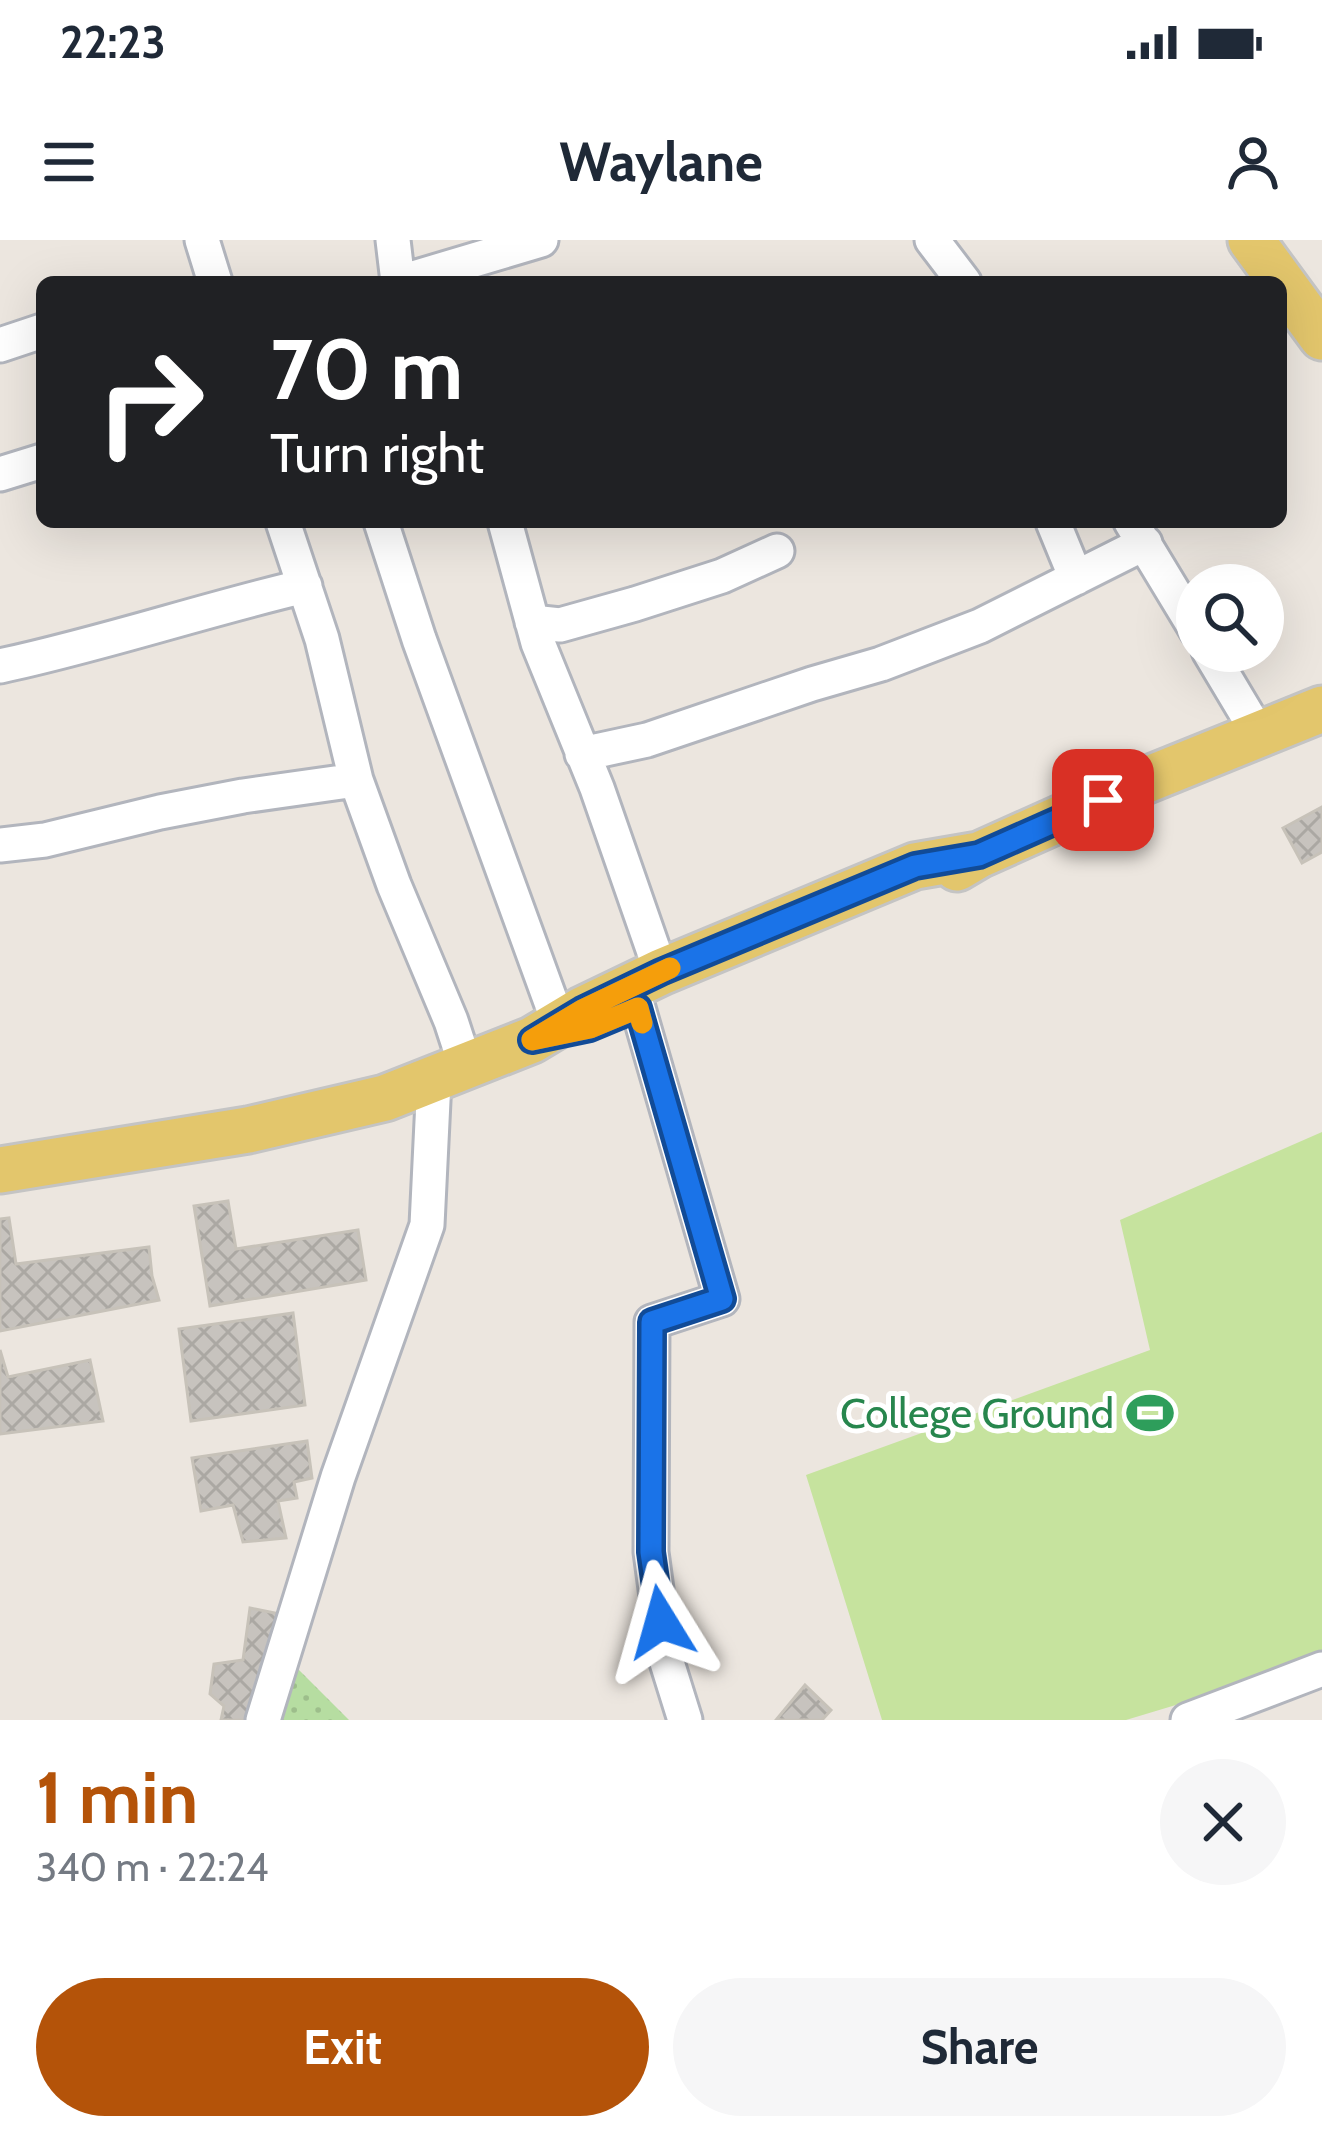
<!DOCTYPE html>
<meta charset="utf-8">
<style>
:root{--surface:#fff;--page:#f6f6f7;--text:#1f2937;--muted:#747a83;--accent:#b45309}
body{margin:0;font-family:Cabin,sans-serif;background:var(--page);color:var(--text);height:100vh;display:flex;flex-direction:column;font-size:45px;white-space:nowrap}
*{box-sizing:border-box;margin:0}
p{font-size:39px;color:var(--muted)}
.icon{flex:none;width:66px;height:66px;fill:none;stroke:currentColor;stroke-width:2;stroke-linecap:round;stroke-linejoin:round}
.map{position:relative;height:1480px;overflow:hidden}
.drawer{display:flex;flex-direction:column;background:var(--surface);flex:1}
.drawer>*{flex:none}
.top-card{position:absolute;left:36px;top:36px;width:1251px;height:252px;border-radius:18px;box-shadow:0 12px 48px #0002;background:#202124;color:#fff;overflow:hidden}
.tools{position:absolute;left:1176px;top:324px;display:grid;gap:24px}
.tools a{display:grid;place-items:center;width:108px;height:108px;border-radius:50%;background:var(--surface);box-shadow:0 12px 48px #0002;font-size:60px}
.pin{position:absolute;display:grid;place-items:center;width:102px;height:102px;color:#fff;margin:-51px;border-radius:24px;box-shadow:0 6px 18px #0006}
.me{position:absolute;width:132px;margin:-66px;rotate:352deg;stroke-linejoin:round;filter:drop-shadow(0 0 9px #0008)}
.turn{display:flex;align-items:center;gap:42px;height:252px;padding:0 36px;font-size:54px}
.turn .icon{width:156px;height:156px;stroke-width:2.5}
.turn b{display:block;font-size:84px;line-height:102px}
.round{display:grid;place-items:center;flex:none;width:126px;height:126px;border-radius:63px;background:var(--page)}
.summary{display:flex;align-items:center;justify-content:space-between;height:204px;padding:0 36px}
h1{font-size:72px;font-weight:700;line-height:90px;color:var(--accent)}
.primary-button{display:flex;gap:24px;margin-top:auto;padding:24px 36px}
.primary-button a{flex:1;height:138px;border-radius:72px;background:var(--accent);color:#fff;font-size:48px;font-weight:700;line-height:138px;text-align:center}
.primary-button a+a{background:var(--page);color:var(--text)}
.status{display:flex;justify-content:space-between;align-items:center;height:84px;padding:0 60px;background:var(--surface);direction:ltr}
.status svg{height:33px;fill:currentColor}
header{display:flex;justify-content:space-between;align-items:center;height:156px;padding:0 36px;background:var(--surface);font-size:54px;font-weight:700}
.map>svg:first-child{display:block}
.park{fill:url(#park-dots)}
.pitch{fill:#c6e39e}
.building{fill:url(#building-cross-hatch);stroke:#c7c2b9;stroke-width:3}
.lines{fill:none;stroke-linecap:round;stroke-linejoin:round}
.minor-casing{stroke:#b2b5bd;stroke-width:39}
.major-casing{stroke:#c4c4c4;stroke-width:51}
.minor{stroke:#fff;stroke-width:33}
.major{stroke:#e3c66c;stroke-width:45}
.route-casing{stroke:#114b97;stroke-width:30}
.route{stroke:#1a73e8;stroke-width:21}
.slow{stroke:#f59e0b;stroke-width:21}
.labels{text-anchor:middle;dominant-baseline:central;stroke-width:10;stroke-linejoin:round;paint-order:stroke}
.leisure-label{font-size:42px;fill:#27864d;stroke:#fff;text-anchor:end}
</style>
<div class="status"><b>22:23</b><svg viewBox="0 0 49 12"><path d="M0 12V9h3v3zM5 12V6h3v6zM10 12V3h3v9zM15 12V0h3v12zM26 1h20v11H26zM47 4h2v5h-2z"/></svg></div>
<header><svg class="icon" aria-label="menu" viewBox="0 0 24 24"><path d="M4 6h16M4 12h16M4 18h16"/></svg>Waylane<svg class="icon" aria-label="person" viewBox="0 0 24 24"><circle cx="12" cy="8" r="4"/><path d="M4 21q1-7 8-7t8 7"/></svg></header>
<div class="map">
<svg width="1322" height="1480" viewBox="0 0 1322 1480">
<defs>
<pattern id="park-dots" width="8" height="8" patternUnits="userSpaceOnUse" patternTransform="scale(3)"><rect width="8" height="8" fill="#b6dda1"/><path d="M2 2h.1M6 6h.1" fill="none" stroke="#9dbe8b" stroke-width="1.8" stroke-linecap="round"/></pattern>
<pattern id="building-cross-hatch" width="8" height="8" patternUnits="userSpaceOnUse" patternTransform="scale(3)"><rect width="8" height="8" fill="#c7c3be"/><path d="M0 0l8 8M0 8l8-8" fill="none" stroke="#aba8a3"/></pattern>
</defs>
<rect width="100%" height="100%" fill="#ece6df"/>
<path class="park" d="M295 1426 349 1480H281Z"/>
<path class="pitch" d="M1322 892V1421L1126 1480H882L806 1235 1150 1110 1120 980Z"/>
<path class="building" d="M1322 567V612L1302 623 1283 588Z
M228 961 236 1009 358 990 366 1040 210 1066 194 966Z
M9 978 16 1024 149 1007 152 1036 159 1060 0 1091V979Z
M293 1073 305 1165 191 1181 179 1089Z
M0 1110 8 1137 90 1120 103 1181 0 1194Z
M307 1201 312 1238 294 1242 297 1258 278 1261 286 1298 243 1302 233 1265 201 1271 192 1218Z
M250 1368 284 1375 252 1480H221L224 1466 210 1454 214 1424 243 1420Z
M805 1445 831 1470 822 1480H776Z"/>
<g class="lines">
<defs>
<path id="minor" d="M202 0 215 42
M393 0 398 42
M932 0 964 42
M400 42 541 0
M0 105 42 91
M0 234 42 221
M283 282 322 399 356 540 394 645 451 781 466 827
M381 282 419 399 559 784
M505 282 538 403 597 548 661 732
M1053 282 1076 338
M1131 282 1197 391
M532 382 560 385 635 364 722 336 777 311
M1209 411 1258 493
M0 426C103 404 203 370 305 346
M582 514 647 500 812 444 881 424 980 386 1145 303
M0 605 45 600 160 572 243 556 356 540
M638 768 722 1059 652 1082 651 1312 665 1416 685 1480
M263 1480 338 1237 427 985 434 840
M1188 1480 1322 1429"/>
<path id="major" d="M1251 0 1322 97
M957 628 979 615 1144 541 1322 469
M0 930 248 890 385 858 532 800 582 770 661 732 915 626 979 615"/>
</defs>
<use href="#minor" class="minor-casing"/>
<use href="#major" class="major-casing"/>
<use href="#minor" class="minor"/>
<use href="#major" class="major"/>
</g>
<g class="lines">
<defs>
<path id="route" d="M661 1382 651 1312 652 1082 722 1059 638 768 590 788 532 800 582 770 661 732 915 626 979 615 1103 560"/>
</defs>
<use href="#route" class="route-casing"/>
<use href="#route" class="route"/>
<path class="slow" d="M642 783 638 768 590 788 532 800 582 770 670 728"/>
</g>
<defs>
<symbol id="stadium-bare" viewBox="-9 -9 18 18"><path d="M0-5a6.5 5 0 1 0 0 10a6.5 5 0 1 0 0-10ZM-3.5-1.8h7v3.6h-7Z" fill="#2e9e5b" stroke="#fff" stroke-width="2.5" paint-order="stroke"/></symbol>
</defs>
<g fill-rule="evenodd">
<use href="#stadium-bare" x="1117" y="1140" width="66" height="66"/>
</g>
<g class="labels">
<g class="leisure-label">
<text x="1114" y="1173">College Ground</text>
</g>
</g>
</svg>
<div class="tools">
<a><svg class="icon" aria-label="search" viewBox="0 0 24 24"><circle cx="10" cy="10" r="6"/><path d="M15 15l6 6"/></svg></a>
</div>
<div class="pin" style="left:1103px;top:560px;background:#d93025"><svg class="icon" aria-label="arrive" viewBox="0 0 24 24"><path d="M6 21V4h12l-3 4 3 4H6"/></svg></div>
<svg class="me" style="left:661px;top:1382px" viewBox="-20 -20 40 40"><path d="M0-17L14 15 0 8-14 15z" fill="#1a73e8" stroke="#fff" stroke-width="4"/></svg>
<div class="top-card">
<div class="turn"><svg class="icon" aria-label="right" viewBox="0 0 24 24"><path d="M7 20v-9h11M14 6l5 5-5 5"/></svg><div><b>70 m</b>Turn right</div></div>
</div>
</div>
<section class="drawer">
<div class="summary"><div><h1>1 min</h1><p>340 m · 22:24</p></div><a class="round"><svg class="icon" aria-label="close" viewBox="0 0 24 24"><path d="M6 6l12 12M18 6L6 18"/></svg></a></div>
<div class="primary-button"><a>Exit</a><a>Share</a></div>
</section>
